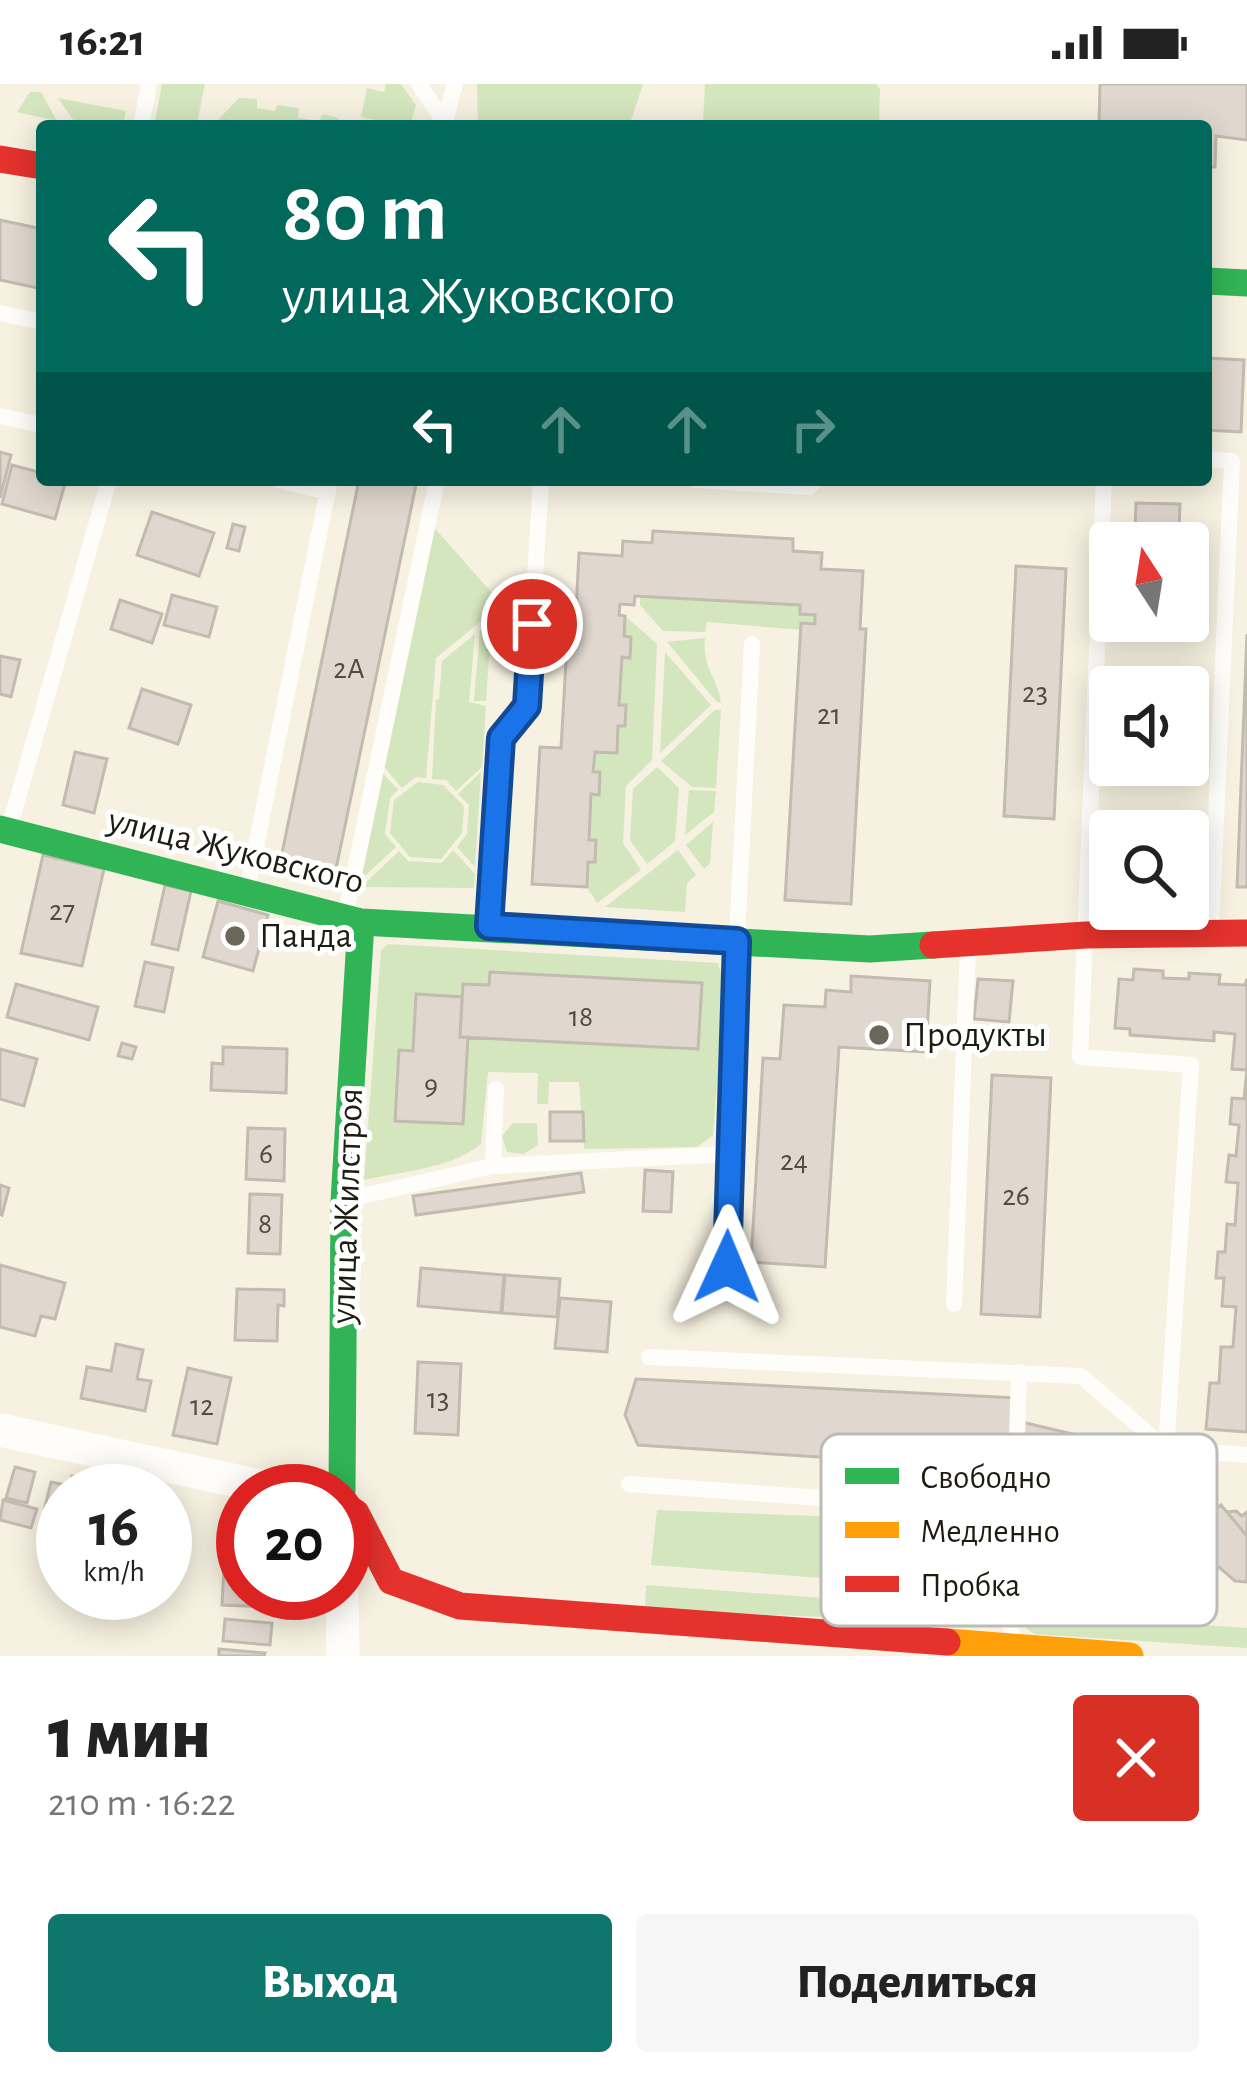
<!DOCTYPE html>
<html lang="ru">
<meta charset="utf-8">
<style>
:root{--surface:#fff;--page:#f6f6f6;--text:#222;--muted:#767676;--accent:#0f766e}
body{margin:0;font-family:"Alegreya Sans",sans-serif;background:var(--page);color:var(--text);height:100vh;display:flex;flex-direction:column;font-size:45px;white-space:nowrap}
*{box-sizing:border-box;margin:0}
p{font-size:39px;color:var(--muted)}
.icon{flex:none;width:66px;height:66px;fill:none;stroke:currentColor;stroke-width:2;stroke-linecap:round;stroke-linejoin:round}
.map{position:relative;height:1572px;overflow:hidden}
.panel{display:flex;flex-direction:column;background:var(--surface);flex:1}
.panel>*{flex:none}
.banner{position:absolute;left:36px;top:36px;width:1176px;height:366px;border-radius:12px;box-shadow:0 6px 30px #0003;background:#00695c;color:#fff;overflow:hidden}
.needle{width:78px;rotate:348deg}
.buttons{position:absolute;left:1089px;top:438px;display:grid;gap:24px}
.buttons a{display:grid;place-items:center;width:120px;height:120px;border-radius:12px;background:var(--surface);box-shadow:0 6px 30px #0003;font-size:60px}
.speed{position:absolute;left:36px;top:1380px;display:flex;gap:24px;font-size:60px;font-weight:700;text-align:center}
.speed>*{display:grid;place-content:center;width:156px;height:156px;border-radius:50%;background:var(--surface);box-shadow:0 6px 30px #0003;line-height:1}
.speed small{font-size:30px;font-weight:400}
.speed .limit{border:18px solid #d22;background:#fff;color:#111}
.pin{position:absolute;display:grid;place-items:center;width:102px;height:102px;color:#fff;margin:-51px;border:6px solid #fff;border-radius:50%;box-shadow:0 3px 12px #0007}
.me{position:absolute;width:132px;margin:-66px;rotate:1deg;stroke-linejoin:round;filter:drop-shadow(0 0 9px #0008)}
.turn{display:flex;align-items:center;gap:42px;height:252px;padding:0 48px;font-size:54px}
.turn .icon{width:156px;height:156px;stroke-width:2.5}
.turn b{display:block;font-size:84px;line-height:102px}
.lanes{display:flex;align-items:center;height:114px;padding:0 48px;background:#0003;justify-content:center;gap:60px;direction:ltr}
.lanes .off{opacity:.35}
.round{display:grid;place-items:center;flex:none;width:126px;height:126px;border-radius:12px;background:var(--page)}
.headline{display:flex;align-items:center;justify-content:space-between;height:204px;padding:0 48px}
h1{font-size:72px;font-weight:800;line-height:90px}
.primary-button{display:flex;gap:24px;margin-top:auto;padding:24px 48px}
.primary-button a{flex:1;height:138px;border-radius:12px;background:var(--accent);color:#fff;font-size:48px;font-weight:800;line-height:138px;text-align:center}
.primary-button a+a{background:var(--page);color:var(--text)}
.status{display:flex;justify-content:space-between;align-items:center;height:84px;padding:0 60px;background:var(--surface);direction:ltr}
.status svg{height:33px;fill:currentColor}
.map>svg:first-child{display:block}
.green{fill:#d4e6be;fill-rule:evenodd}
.building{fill:#e0d8ce;stroke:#c2bbb0;stroke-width:3}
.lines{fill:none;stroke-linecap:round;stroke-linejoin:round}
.lane{stroke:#fefdfa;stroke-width:16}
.street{stroke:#fefdfa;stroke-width:33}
.fast{stroke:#30b455;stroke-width:27}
.slow{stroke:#ff9f0a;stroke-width:27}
.jam{stroke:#e5322d;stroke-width:27}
.route-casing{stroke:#114b97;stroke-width:30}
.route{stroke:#1a73e8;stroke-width:21}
.poi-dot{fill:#6a6659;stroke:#fff;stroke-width:4.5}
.labels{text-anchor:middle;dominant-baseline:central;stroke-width:10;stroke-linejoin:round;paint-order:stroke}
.number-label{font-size:30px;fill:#504c42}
.street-label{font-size:36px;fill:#1e1b10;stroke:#fff}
.poi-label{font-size:36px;fill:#1e1b10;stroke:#fff;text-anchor:start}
.key{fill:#fff;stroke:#bcbbb7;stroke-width:3}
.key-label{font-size:33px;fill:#1e1b10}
</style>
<div class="status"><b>16:21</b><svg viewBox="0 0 49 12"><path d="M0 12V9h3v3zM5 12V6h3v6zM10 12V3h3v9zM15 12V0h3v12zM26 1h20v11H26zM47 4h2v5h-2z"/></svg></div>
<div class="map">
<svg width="1247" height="1572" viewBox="0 0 1247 1572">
<rect width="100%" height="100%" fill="#f6f1e0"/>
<path class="green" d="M162 0H205L197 39 213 41 239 14 257 15V24L275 27 277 21 299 24 298 34 319 37 323 30 338 34 340 42H154Z
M386 0H401L416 21 410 42H378L379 37 361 33 367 4 384 8Z
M477 0H643L629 42H478Z
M705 0H876L880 5 879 42H703Z
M30 8H41L57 37 17 28Z
M58 14 126 27 123 42 74 37Z
M430 439 502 520 436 574 426 694 416 693 402 704 380 678Z
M640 512 800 521V530L815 531V540L801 546 707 538 705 548 663 547 640 521Z
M516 517 515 525 491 547 486 617H474L480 546Z
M625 532 657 560 652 676 626 702 623 759 641 786 597 819 587 803 588 778 595 777 596 757 589 756 591 710H599L600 689 593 688 595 668H617L618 642 625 641 626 622 620 621 622 573H630L631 553 624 552Z
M475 550 469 618 486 622 482 683 456 707 446 696 432 695 436 616 439 615 442 577Z
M705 554C702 585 718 593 721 619L717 618 667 558Z
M665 568 711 621 660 669Z
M715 626H721L716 704 692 703 661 677Z
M657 683 679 704 675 757 647 780 630 756 633 705Z
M379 685 398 706 390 714 385 750 396 763 354 802Z
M481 688 475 783 457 763 467 750 469 721 458 710Z
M418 698 443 701 464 722 462 749 441 775 410 773 390 749 394 716Z
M689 706 716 707 714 728 685 751Z
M713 738 710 779 704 785 686 761Z
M453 766 475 790 474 804 361 803 399 767 408 777 442 779Z
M678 766 696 791 687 799 685 828 605 823Z
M388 860 718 879 725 900 713 1051 697 1063 584 1065 579 998H549L548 1020H537L538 989 488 988 481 1060C451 1085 402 1087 364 1096L381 866ZM491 888 701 899 698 964 468 953 463 1040 395 1037 399 967H413L416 911 462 913 463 900 489 901Z
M513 1039H537L538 1061 523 1070 507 1068 502 1052Z
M657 1426 998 1439 992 1507 651 1481Z
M646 1501 1001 1527 1000 1540 645 1526Z
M1024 1528 1247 1544V1564L1034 1550 1026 1544Z"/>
<path class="building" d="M1100 0H1247V56L1216 52 1215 83H1206V42H1099Z
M0 136 42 145V205L0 196Z
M1206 274 1244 276 1241 348 1206 346Z
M0 368 11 371 0 414Z
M12 381 42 389V396H66L55 435 2 420Z
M359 396H417L336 785 281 774Z
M1136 419 1180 420 1179 447 1135 446Z
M152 428 214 449 199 492 137 471Z
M233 440 245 443 239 467 227 464Z
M653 447 793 455V467L822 469 821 485 863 487 860 545H866L851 820 785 816 801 539 815 540V531L800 530V521L635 512 634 521 620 520 619 531 625 532 624 552 631 553 630 574 622 573 619 621H626L625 642H618L617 669 595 668 593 688H600L599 711 591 710 589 756H596L595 778H588L587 803 532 800 540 663 561 664 569 526H576L579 469 622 472 623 457 652 459Z
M1016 482 1066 485 1054 735 1004 732Z
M172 511 217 523 209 553 164 541Z
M120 516 162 530 152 559 111 545Z
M1247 550V803H1237Z
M0 572 20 576 11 613 0 610Z
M142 605 191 621 178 660 129 644Z
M75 668 107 675 94 729 63 721Z
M43 771 104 785 82 882 21 869Z
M165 801 191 807 178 866 152 860Z
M218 817 268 831 253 887 203 873Z
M145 878 173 884 164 928 135 922Z
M1134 885 1163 887V894L1189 895V889L1220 891 1219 900 1245 901 1247 895V1348L1206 1345 1210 1299H1219L1221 1263H1233L1236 1223 1222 1222 1224 1194H1216L1218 1168H1225L1227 1140 1235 1141 1238 1099 1226 1098 1229 1071 1236 1072 1239 1041 1230 1040 1232 1014 1244 1015 1247 986 1232 985 1235 950 1214 948V957L1130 951V945L1115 944 1119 895 1133 896Z
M490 888 702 899 698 965 460 953 463 900 489 901Z
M851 892 930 897 926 968 839 963 825 1183 751 1178 763 974 780 975 784 921 825 923 826 906 851 908Z
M978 895 1013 897 1009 938 974 935Z
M16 900 98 923 89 956 7 933Z
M416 910 462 913 460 953H468L463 1040 395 1037 399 966 413 967Z
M122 959 136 963 132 975 118 972Z
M223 963 287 965 286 1009 211 1006 212 979 223 980Z
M0 965 37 975 24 1022 0 1015Z
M992 991 1051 994 1040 1233 981 1230Z
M550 1028H583L584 1057H550Z
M248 1044 285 1045 284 1097 246 1095Z
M645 1086 673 1088 671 1128 643 1127Z
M581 1089 584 1108 416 1131 413 1112Z
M0 1101 9 1104 2 1131 0 1130Z
M250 1110 282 1111 280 1170 248 1169Z
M0 1181 65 1199 55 1235 41 1232 35 1252 0 1243Z
M421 1184 504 1191 501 1229 418 1222Z
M505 1191 560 1195 557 1233 502 1229Z
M237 1205 284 1206V1222L278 1221 277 1257 235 1256Z
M560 1214 611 1218 607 1268 555 1264Z
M116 1260 143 1266 137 1295 151 1297 145 1327 81 1314 87 1283 111 1287Z
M418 1278 461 1280 458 1351 415 1349Z
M188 1284 231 1294 217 1360 173 1351Z
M636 1295 1018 1314 1016 1386 638 1361 625 1331Z
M1017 1337 1081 1352 1080 1367 1088 1376 1098 1375 1140 1423 1149 1413 1166 1424 1188 1409 1209 1429 1221 1421 1247 1452V1498L1235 1497 1219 1483 1160 1481 1145 1469 1120 1464 1111 1472 1096 1467H1069L1040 1450 1037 1431 1024 1417 1040 1405 1016 1386Z
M15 1383 35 1388 27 1419 6 1414Z
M72 1392 87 1395 86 1402 106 1407H63V1464L49 1461 57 1425 45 1423 51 1398 70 1402Z
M3 1416 37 1425 31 1444 0 1436Z
M1236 1427 1242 1432 1247 1428V1452L1227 1428Z
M165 1438 185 1442 180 1470 165 1467Z
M241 1450 243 1509H269L268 1523 222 1521 224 1484 240 1485Z
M225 1535 272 1539 270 1561 223 1557Z
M219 1565 265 1569 264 1572H219Z"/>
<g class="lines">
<path class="lane" d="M419 0 445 39
M141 42 149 0
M444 42 455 0
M0 229 42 238
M0 332 42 341
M1206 375 1232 377 1211 848
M278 396 328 408
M695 396 809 403 817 396
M1104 396 1080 973 1191 981 1166 1365
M10 741 109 396
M247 807 330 396
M345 833 437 396
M489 841 501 654 527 622 541 396
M493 1082 496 1005
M349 1115 493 1082 728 1070
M727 1183 738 832 752 560
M954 1220 968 861
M649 1273 1081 1292 1166 1365 1247 1371
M629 1400 1015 1428
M1013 1492 1177 1501
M1011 1562 1019 1288"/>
<path class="street" d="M0 1346 283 1407
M342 1509 343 1572"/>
<path class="fast" d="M1206 197 1247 199
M0 745 361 838 870 865 933 861
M342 1407 344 1117 361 838"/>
<path class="slow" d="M947 1558 1130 1572"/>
<path class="jam" d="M0 75 42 82
M933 861 1086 851 1247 849
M345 1422 356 1429 391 1497 460 1522 947 1558"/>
</g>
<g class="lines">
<defs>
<path id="route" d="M532 540 527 622 501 654 489 842 737 857 727 1183"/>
</defs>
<use href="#route" class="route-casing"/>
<use href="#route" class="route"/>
</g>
<g class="poi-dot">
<circle cx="235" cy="852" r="12"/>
<circle cx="879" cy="951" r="12"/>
</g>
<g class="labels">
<g class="number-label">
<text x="349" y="585">2А</text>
<text x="1035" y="609">23</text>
<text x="829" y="631">21</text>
<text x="62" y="827">27</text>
<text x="581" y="933">18</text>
<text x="431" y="1002">9</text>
<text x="266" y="1070">6</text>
<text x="794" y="1077">24</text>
<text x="1016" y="1112">26</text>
<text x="265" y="1140">8</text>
<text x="438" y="1315">13</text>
<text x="202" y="1322">12</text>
</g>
<g class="street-label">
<text transform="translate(236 767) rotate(14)">улица Жуковского</text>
<text transform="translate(347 1122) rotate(-88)">улица Жилстроя</text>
</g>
<g class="poi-label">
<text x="259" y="852">Панда</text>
<text x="903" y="951">Продукты</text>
</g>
</g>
<rect x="821" y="1350" width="396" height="192" rx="18" class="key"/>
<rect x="845" y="1384" width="54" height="16" fill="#30b455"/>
<rect x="845" y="1438" width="54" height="16" fill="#ff9f0a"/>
<rect x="845" y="1492" width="54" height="16" fill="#e5322d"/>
<g class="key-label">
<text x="920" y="1404">Свободно</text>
<text x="920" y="1458">Медленно</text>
<text x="920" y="1512">Пробка</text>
</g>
</svg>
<div class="buttons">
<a><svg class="needle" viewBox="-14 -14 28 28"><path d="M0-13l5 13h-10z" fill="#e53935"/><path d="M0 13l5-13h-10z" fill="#767676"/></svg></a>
<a><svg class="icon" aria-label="sound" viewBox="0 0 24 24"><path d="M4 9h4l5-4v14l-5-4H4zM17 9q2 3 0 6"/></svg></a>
<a><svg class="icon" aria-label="search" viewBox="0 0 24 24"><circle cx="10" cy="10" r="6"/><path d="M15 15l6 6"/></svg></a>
</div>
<div class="speed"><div>16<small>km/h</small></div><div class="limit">20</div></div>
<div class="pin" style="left:532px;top:540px;background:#d93025"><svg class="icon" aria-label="arrive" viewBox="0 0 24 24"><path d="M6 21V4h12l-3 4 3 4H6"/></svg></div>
<svg class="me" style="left:727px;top:1183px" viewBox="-20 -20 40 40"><path d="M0-17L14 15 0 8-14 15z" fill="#1a73e8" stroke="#fff" stroke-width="4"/></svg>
<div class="banner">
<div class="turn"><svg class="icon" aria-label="left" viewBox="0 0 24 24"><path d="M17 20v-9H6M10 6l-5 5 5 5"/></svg><div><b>80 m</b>улица Жуковского</div></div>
<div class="lanes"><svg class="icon" aria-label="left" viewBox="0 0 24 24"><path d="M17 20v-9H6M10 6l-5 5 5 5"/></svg><svg class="icon off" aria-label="ahead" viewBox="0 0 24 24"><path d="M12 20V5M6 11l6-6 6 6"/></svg><svg class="icon off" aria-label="ahead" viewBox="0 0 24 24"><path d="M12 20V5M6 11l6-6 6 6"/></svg><svg class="icon off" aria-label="right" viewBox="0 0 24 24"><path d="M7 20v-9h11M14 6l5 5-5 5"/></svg></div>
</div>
</div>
<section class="panel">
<div class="headline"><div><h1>1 мин</h1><p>210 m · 16:22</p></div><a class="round" style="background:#d93025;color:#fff"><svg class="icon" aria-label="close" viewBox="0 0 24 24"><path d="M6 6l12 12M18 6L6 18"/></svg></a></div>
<div class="primary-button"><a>Выход</a><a>Поделиться</a></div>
</section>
